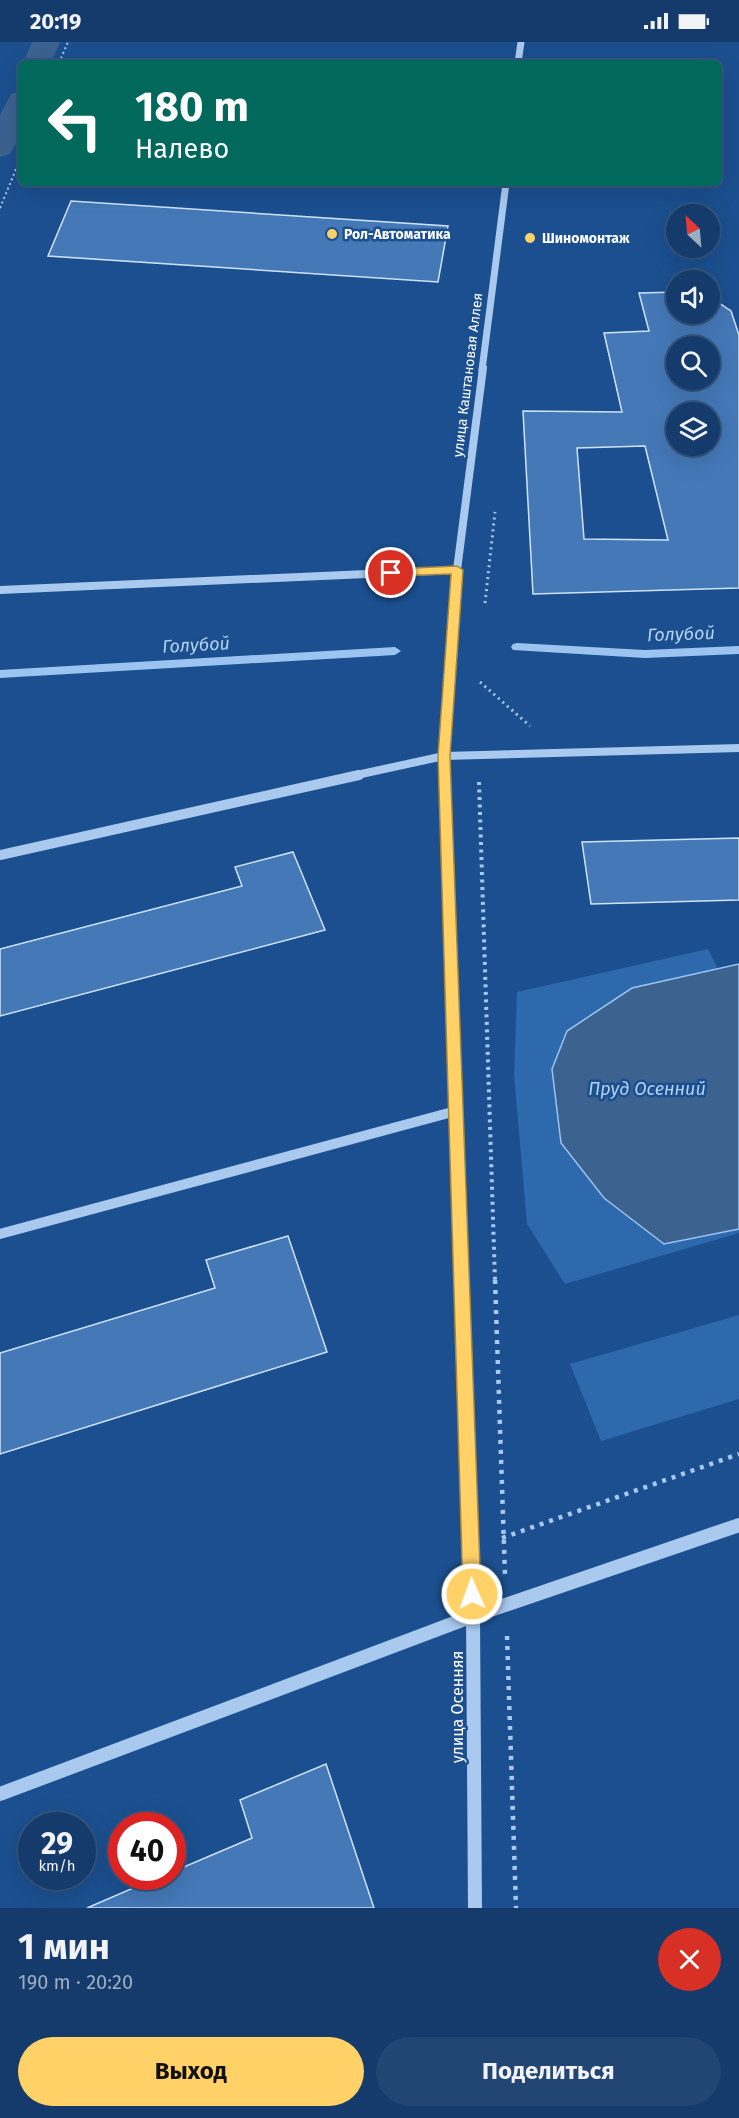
<!DOCTYPE html>
<html lang="ru">
<meta charset="utf-8">
<style>
:root{--surface:#143b6b;--page:#214673;--text:#f1f3f6;--muted:#9dadc1;--line:#33557e;--accent:#ffd166}
body{margin:0;font-family:"Fira Sans",sans-serif;background:var(--page);color:var(--text);height:100vh;display:flex;flex-direction:column;font-size:22px;white-space:nowrap}
*{box-sizing:border-box;margin:0}
p{font-size:20px;color:var(--muted)}
.icon{flex:none;width:33px;height:33px;fill:none;stroke:currentColor;stroke-width:2;stroke-linecap:round;stroke-linejoin:round}
.map{position:relative;height:1866px;overflow:hidden}
.sheet{display:flex;flex-direction:column;background:var(--surface);flex:1}
.sheet>*{flex:none}
.banner{position:absolute;left:18px;top:18px;width:704px;height:126px;border-radius:9px;box-shadow:0 6px 24px #0002,0 0 0 2px var(--line);background:#00695c;color:#fff;overflow:hidden}
.needle{width:39px;rotate:334deg}
.controls{position:absolute;left:666px;top:162px;display:grid;gap:12px}
.controls a{display:grid;place-items:center;width:54px;height:54px;border-radius:50%;background:var(--surface);box-shadow:0 6px 24px #0002,0 0 0 2px var(--line);font-size:30px}
.speed{position:absolute;left:18px;top:1770px;display:flex;gap:12px;font-size:30px;font-weight:700;text-align:center}
.speed>*{display:grid;place-content:center;width:78px;height:78px;border-radius:50%;background:var(--surface);box-shadow:0 6px 24px #0002,0 0 0 2px var(--line);line-height:1}
.speed small{font-size:15px;font-weight:400}
.speed .limit{border:9px solid #d22;background:#fff;color:#111}
.pin{position:absolute;display:grid;place-items:center;width:51px;height:51px;color:#fff;margin:-26px;border:3px solid #fff;border-radius:50%;box-shadow:0 2px 6px #0007}
.me{position:absolute;width:66px;margin:-33px;rotate:358deg;stroke-linejoin:round;filter:drop-shadow(0 0 4px #0008)}
.turn{display:flex;align-items:center;gap:21px;height:126px;padding:0 18px;font-size:27px}
.turn .icon{width:78px;height:78px;stroke-width:2.5}
.turn b{display:block;font-size:42px;line-height:51px}
.round{display:grid;place-items:center;flex:none;width:63px;height:63px;border-radius:32px;background:var(--page)}
.summary{display:flex;align-items:center;justify-content:space-between;height:102px;padding:0 18px}
h1{font-size:36px;font-weight:700;line-height:45px}
.primary-button{display:flex;gap:12px;margin-top:auto;padding:12px 18px}
.primary-button a{flex:1;height:69px;border-radius:36px;background:var(--accent);color:#111;font-size:24px;font-weight:700;line-height:69px;text-align:center}
.primary-button a+a{background:var(--page);color:var(--text)}
.status{display:flex;justify-content:space-between;align-items:center;height:42px;padding:0 30px;background:var(--surface);direction:ltr}
.status svg{height:16px;fill:currentColor}
.map>svg:first-child{display:block}
.green{fill:#2e69ad}
.water{fill:#3c6290;stroke:#9cc4f0;stroke-width:1.5}
.lines{fill:none;stroke-linecap:round;stroke-linejoin:round}
.stream{fill:#9cc4f0;fill-rule:evenodd}
.canal{fill:#3c6290;fill-rule:evenodd}
.building{fill:#4478b7;stroke:#cfe3fa;stroke-width:1.5;fill-rule:evenodd}
.path-far3{stroke:#a9c9ee;stroke-width:2;stroke-dasharray:2 3;stroke-linecap:butt}
.path-far2{stroke:#a9c9ee;stroke-width:3;stroke-dasharray:2 4;stroke-linecap:butt}
.path-far1{stroke:#a9c9ee;stroke-width:4;stroke-dasharray:3 4.5;stroke-linecap:butt}
.path{stroke:#a9c9ee;stroke-width:4.5;stroke-dasharray:4 6;stroke-linecap:butt}
.minor-far3{stroke:#a9c9ee;stroke-width:7}
.minor-far2{stroke:#a9c9ee;stroke-width:8}
.minor-far1{stroke:#a9c9ee;stroke-width:10}
.minor{stroke:#a9c9ee;stroke-width:14}
.route{fill:#ffd166;stroke:#a68842;stroke-width:1.5}
.poi-dot{fill:#ffd166;stroke:#1b4f8f;stroke-width:2}
.labels{text-anchor:middle;dominant-baseline:central;stroke-width:5;stroke-linejoin:round;paint-order:stroke}
.far-poi-label{font-size:14px;font-weight:bold;fill:#fff;stroke:#1b4f8f;text-anchor:start}
.far-street-label{font-size:14px;fill:#fff;stroke:#1b4f8f}
.street-label{font-size:16px;fill:#fff;stroke:#1b4f8f}
.water-label{font-size:18px;font-style:italic;fill:#b5d3f5;stroke:#1b4f8f}
</style>
<div class="status"><b>20:19</b><svg viewBox="0 0 49 12"><path d="M0 12V9h3v3zM5 12V6h3v6zM10 12V3h3v9zM15 12V0h3v12zM26 1h20v11H26zM47 4h2v5h-2z"/></svg></div>
<div class="map">
<svg width="739" height="1866" viewBox="0 0 739 1866">
<rect width="100%" height="100%" fill="#1b4f8f"/>
<path class="green" d="M708 907 739 970V1191L565 1242 527 1182 514 1033 517 950Z
M739 1273V1357L601 1399 570 1322Z"/>
<path class="water" d="M739 922V1187L664 1202 604 1156 561 1101 552 1027 567 989 632 946Z"/>
<g class="lines">
<path class="stream" d="M517 601 645 608 739 604V612L645 616 513 608 511 605 513 602Z
M395 605 401 609 395 613 0 636V628Z"/>
<path class="canal" d="M32 0H60L51 21H23Z
M21 49V92L10 112 0 115V73L11 52Z"/>
</g>
<path class="building" d="M71 159 448 184 438 240 48 214Z
M676 250V272H710V255L731 269 739 293V546L533 552 523 369 622 370 604 291 649 289 639 251ZM676 304H710V338H676ZM676 370H710V404H676ZM645 404 668 498 584 497 577 406Z
M739 796V858L591 862 582 800Z
M293 810 325 888 0 974V907L242 844 235 825Z
M288 1194 327 1310 0 1412V1311L215 1246 206 1218Z
M326 1722 374 1866H87L161 1834H172V1830L252 1796 240 1758Z"/>
<g class="lines">
<path class="path-far3" d="M59 21 68 0
M0 166 21 115"/>
<path class="path-far2" d="M485 561 495 470
M480 640 530 684"/>
<path class="path-far1" d="M479 740 495 1239"/>
<path class="path" d="M495 1238 505 1533
M502 1496 739 1412
M507 1594 516 1866"/>
<path class="minor-far3" d="M518 21 521 0
M482 328 506 141"/>
<path class="minor-far2" d="M0 548 457 528
M352 734 444 714 739 706
M445 734 457 528 483 326"/>
<path class="minor-far1" d="M445 733 462 1239
M0 813 359 733
M0 1192 456 1069"/>
<path class="minor" d="M462 1238 473 1574 475 1866
M0 1752 473 1574 739 1483"/>
</g>
<path class="route" d="M457 524 463 528 450 714 481 1552 478 1558 472 1560 466 1558 463 1552 438 714 451 532 391 534 385 531 391 527Z"/>
<g class="poi-dot">
<circle cx="332" cy="192" r="6"/>
<circle cx="530" cy="196" r="6"/>
</g>
<g class="labels">
<g class="far-poi-label">
<text x="344" y="192">Рол-Автоматика</text>
<text x="542" y="196">Шиномонтаж</text>
</g>
<g class="far-street-label">
<text transform="translate(468 333) rotate(-83)">улица Каштановая Аллея</text>
</g>
<g class="street-label">
<text transform="translate(457 1665) rotate(-90)">улица Осенняя</text>
</g>
<g class="water-label">
<text transform="translate(681 592) rotate(-2)">Голубой</text>
<text transform="translate(196 603) rotate(-3)">Голубой</text>
<text x="647" y="1047">Пруд Осенний</text>
</g>
</g>
</svg>
<div class="controls">
<a><svg class="needle" viewBox="-14 -14 28 28"><path d="M0-13l5 13h-10z" fill="#e53935"/><path d="M0 13l5-13h-10z" fill="#9dadc1"/></svg></a>
<a><svg class="icon" aria-label="sound" viewBox="0 0 24 24"><path d="M4 9h4l5-4v14l-5-4H4zM17 9q2 3 0 6"/></svg></a>
<a><svg class="icon" aria-label="search" viewBox="0 0 24 24"><circle cx="10" cy="10" r="6"/><path d="M15 15l6 6"/></svg></a>
<a><svg class="icon" aria-label="layers" viewBox="0 0 24 24"><path d="M12 4l9 5-9 5-9-5zM3 14l9 5 9-5"/></svg></a>
</div>
<div class="speed"><div>29<small>km/h</small></div><div class="limit">40</div></div>
<div class="pin" style="left:391px;top:531px;background:#d93025"><svg class="icon" aria-label="arrive" viewBox="0 0 24 24"><path d="M6 21V4h12l-3 4 3 4H6"/></svg></div>
<svg class="me" style="left:472px;top:1552px" viewBox="-20 -20 40 40"><circle r="17" fill="#ffd166" stroke="#fff" stroke-width="3"/><path d="M0-11L8 9 0 5-8 9z" fill="#fff"/></svg>
<div class="banner">
<div class="turn"><svg class="icon" aria-label="left" viewBox="0 0 24 24"><path d="M17 20v-9H6M10 6l-5 5 5 5"/></svg><div><b>180 m</b>Налево</div></div>
</div>
</div>
<section class="sheet">
<div class="summary"><div><h1>1 мин</h1><p>190 m · 20:20</p></div><a class="round" style="background:#d93025;color:#fff"><svg class="icon" aria-label="close" viewBox="0 0 24 24"><path d="M6 6l12 12M18 6L6 18"/></svg></a></div>
<div class="primary-button"><a>Выход</a><a>Поделиться</a></div>
</section>
